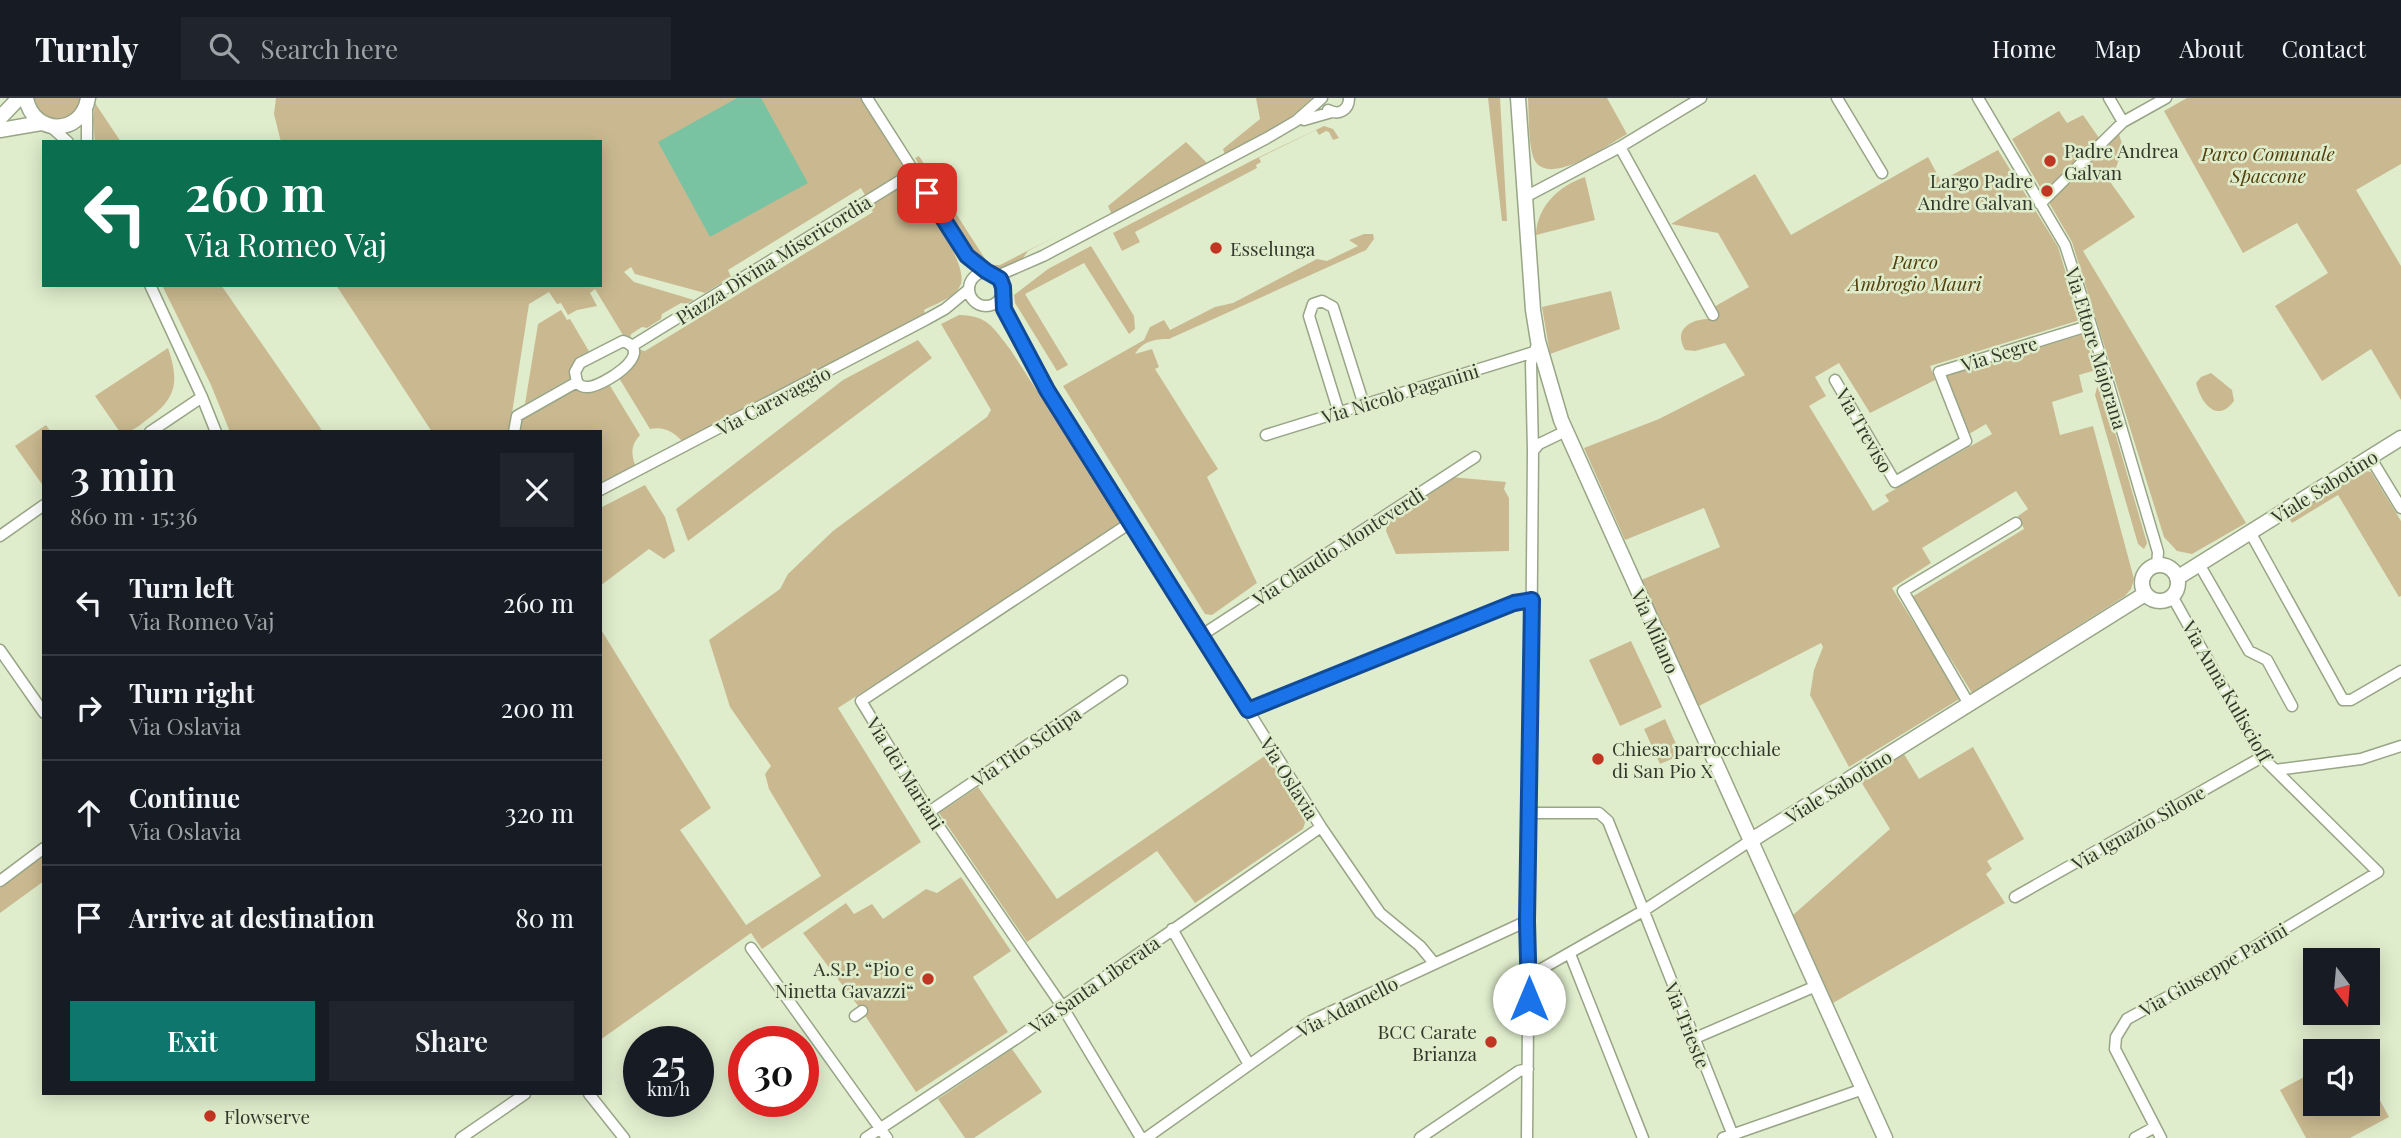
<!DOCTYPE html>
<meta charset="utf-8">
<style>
:root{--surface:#171b24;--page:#20242c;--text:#f1f3f6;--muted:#9ea1a6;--line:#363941;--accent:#0f766e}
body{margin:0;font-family:"Playfair Display",serif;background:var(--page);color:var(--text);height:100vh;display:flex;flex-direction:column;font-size:26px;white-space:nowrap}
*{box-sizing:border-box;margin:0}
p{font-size:23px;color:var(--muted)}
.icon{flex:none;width:38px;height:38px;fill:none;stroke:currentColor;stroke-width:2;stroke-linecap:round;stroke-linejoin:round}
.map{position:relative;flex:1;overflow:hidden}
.sheet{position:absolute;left:42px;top:332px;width:560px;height:665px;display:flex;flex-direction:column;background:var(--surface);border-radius:0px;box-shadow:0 4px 18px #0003}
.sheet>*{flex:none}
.top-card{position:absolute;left:42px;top:42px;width:560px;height:147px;border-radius:0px;box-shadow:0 4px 18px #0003;background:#0b6e4f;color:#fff;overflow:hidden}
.needle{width:46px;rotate:164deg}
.tools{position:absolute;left:2303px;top:850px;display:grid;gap:14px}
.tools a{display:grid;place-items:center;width:77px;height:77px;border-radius:0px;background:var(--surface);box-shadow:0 4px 18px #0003;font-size:35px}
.speed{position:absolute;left:623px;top:928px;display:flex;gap:14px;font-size:35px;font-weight:700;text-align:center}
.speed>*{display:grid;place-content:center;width:91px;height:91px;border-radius:50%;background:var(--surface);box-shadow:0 4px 18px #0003;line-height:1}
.speed small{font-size:18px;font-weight:400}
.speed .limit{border:10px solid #d22;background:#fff;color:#111}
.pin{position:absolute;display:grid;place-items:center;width:60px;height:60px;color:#fff;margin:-30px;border-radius:14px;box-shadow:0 4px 10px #0006}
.me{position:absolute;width:77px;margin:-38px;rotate:0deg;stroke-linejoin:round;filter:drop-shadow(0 0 5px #0008)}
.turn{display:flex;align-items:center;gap:24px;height:147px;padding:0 28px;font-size:32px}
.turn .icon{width:91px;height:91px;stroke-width:2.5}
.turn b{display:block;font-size:49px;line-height:60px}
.round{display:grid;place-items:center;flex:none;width:74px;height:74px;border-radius:0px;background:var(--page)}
.overview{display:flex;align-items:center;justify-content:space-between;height:119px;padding:0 28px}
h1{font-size:42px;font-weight:600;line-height:52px}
.action{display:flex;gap:14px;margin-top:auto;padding:14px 28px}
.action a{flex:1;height:80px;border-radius:0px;background:var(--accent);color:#fff;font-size:28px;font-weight:600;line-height:80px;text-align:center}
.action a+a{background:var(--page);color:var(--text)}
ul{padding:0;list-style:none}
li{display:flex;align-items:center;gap:21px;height:105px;padding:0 28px;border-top:2px solid var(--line)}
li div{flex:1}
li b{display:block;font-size:26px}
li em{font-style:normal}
header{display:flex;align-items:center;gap:42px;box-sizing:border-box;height:98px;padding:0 35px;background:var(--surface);border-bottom:2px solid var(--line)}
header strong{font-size:33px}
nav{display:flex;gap:38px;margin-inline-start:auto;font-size:24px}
.search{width:490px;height:63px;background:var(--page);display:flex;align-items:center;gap:18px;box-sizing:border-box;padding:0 24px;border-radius:0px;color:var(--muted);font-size:26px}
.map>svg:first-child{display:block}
.green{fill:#cab990}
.water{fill:#7ac3a2}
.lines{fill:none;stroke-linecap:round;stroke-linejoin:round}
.street-casing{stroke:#98a586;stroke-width:13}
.secondary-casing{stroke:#98a586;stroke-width:17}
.street{stroke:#fff;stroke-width:10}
.secondary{stroke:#fff;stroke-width:14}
.route-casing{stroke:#114b97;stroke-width:18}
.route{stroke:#1a73e8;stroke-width:12}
.poi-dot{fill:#c13523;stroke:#dfedcc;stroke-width:2.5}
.labels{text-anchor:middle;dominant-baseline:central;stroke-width:5;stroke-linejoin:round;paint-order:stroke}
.poi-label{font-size:19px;fill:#32382b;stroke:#dfedcc;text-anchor:start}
.park-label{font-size:19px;font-style:italic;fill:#523f0b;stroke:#dfedcc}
.street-label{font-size:19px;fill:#32382b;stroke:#dfedcc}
</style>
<header>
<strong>Turnly</strong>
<div class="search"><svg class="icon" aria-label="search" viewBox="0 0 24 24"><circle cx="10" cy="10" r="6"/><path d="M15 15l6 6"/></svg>Search here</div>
<nav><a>Home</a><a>Map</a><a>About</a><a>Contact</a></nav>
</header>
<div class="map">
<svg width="2401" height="1040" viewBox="0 0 2401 1040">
<rect width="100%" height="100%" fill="#dfedcc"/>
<path class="green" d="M34 0H81C75 21 61 28 41 16Z
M276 0H861L906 73 865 97 861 90 728 172 731 179 705 195 635 176 631 169 624 174 634 184 694 202 686 206 681 205 662 216 661 221 647 230 642 229 631 236 630 241 626 242 595 191 590 195 597 208 577 212 568 217 561 205 557 206 549 194 529 206 509 334H432L336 187H600V44H281L274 16Z
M1256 0H1312L1290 20 1225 57 1223 51 1260 21Z
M1488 0H1500L1507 123H1502Z
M1528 0H1607L1627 36C1609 46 1548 91 1534 61 1528 46 1529 17 1528 0Z
M2187 0H2401V66L2356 92 2401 168V302L2371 251 2322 283 2275 208 2328 175 2297 125 2243 155 2164 13Z
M95 5 121 44H95L93 22Z
M2059 13 2067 25 2083 17 2104 47 2119 36 2123 49 2111 85 2135 119 2083 153 2246 425 2192 456 2177 453 2164 439 2072 144 2012 41Z
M1324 28 1333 31 1339 40 1333 42 1329 34 1326 33 1319 37 1316 32 1259 60 1261 64 1256 67 1257 70 1135 134 1140 144 1122 153 1113 135 1253 62Z
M1186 44 1206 64V67L1112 117 1108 108Z
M1998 52 2058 149 2080 222 1930 268 1935 282 1870 315 1839 265 1815 279 1826 298 1809 308 1873 413 1889 403 1885 397 1992 336 1986 326 1969 336 1946 278 2084 236 2096 272 2079 277 2083 294 2052 304 2060 337 2093 328 2134 481 2131 491 2125 498 1972 595 1912 499 2024 431 2018 418 2028 411 2016 393 1922 450 1931 465 1892 490 1961 600 1849 669 1810 597 1814 572 1823 549 1821 545 1697 609 1639 483 1720 449 1704 410 1625 442 1584 350 1659 321 1745 277 1725 245 1695 253 1685 252C1673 232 1690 221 1709 221L1705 214 1749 189 1718 135 1671 126 1755 76 1791 137 1928 59 1941 83Z
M919 58 989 167H1000L1056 138 1028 153 1020 164 995 173 988 172 980 163 915 60Z
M1585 79 1595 122 1536 137C1537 109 1558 88 1585 79Z
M909 82C921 102 971 167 960 188 954 200 935 206 924 212L925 216 682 343C673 333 663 328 650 331L619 280C632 271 637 267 636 251L645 253 873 114 868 106Z
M1364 136H1373L1374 141 1366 152 1169 241C1155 241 1143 243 1135 256L1152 251 1159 269 1155 271 1218 371 1207 379 1257 485 1212 517 1205 516 1063 288 1144 242 1150 229 1164 222 1170 232 1215 209 1233 205 1317 161 1327 163 1358 148 1349 142Z
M1091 148 1134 218 1135 231 1129 236 1084 165 1025 196 1068 267 1057 273 1015 205 1014 197 1048 171Z
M162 187H221L323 334H230L211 287Z
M1611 193 1620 231 1550 256 1542 209Z
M561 212 567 222 570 221 590 255 569 281 525 306 538 226Z
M959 217C988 217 994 231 1010 251L1123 426 838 610 921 744 762 851 751 835 600 942V530L711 710 680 732 746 827 821 778 769 691 765 676 771 668 730 609 709 542 780 491 788 476 833 433 987 319 991 312 941 226Z
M918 242 932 260 688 443 676 411 843 282Z
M168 250C180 285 176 302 145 323 137 330 131 334 120 334L95 298Z
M2211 275 2232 292 2234 303C2217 326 2201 305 2196 285L2201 279Z
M609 286 640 337C631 347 631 355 635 367L600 386V334H519L521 322 575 292 581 291 592 294Z
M2097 289 2103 293 2147 445 2144 451 2138 446 2095 297Z
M46 327 51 334H44V389L15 348Z
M2362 372 2371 374 2401 423V498L2399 499 2338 397 2292 425 2287 417Z
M1451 379 1506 384 1504 391 1509 400V453L1396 456 1386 433 1388 422Z
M645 387 665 419 675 453 664 461 649 451 600 488V410Z
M1631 543 1662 609 1620 628 1589 562Z
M1665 621 1681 657 1660 666 1644 631Z
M1973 649 2024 741 1987 763 1992 771 1986 776 2005 805 1833 905 1793 817 1890 731 1860 682 1904 656 1919 681Z
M1266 657 1307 719 1303 731 1195 805 1157 753 1027 844 939 715 978 689 1057 801Z
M44 756V783L0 815V790Z
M961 779 1011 853 973 879 1008 934 916 994 862 913 803 835 846 805 854 816 872 806 883 821 926 791 937 795Z
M1012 951 1042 994 974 1040H965L938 1001Z
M2315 973V1006H2368V980L2389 1019 2350 1040H2306L2280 992Z"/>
<path class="water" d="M737 0H761L808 85 710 139 658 44Z"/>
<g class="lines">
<defs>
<path id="street" d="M867 0 967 157 986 173
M1837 0 1882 75
M1978 0 2065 147 2091 227 2158 454 2157 468
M2109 0 2123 24
M87 8V44
M1328 12C1339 18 1349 12 1349 0
M1304 22 1332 14
M51 29 68 44
M1620 49 1713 217
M1527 98 1620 49 1701 0
M2040 106 2123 24 2166 0
M969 191a17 17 0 1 1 34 0a17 17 0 1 1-34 0Z
M997 178 1043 158 1267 40 1296 23 1322 0
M150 187 202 299 216 334
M1002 195 1004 211 1047 291 1321 729 1380 815 1420 848 1434 865
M623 243C658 255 600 290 587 289 581 289 580 287 577 284L575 274 580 265Z
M632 248 914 74
M1835 282 1895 384 1966 343 1939 274 2091 227
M1339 315 1309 218 1313 206 1322 203 1333 209 1364 307
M150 334 202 299
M514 334 517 318 577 284
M1266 337 1534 254
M1533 353 1539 346 1566 333
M2370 359 2401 410
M600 392 927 221 945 211 968 192
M1130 425 861 603 929 714 1062 908 1141 1040
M2250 434 2343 602H2351L2401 573
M0 438 44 407
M2199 466 2249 553 2267 562 2292 608
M1202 537 1475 359
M0 552 44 615
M1969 606 1903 493 2016 425
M1248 612 1514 505 1532 502
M2275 672 2361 661 2401 648
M929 714 1122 583
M1528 715H1599L1608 723 1734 1040
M0 783 44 750
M2015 799 2262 659
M1172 831 1248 965
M751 850 887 1040
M1570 856 1643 1040
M1529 878 1643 813 1750 743
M855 918 862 913
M1693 941 1816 888
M589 996 624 1040
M461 1040 525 996
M866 1040 1017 940 1321 729
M1146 1040 1311 923 1527 823
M1420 1040 1519 973 1528 971
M1527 1040 1533 353 1531 265 1538 243
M1723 1040 1863 991
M2135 1040 2155 1029
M2161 1040 2115 951 2116 939 2127 921 2208 877 2378 774 2262 659 2172 498"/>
<path id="secondary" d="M26 0C33 38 82 38 88 0
M1518 0 1533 212 1538 243 1561 322 1885 1040
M0 20 19 0
M0 32 41 25
M2142 485a18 18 0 1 1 36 0a18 18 0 1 1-36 0Z
M2177 480 2401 340
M1750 743 2145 496"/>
</defs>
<use href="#street" class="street-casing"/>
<use href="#secondary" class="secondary-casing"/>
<use href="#street" class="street"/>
<use href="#secondary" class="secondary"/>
</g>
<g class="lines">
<defs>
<path id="route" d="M927 95 967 158 986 173 1000 181 1003 189 1004 211 1047 292 1248 612 1514 505 1532 502 1527 823 1529 901"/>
</defs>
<use href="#route" class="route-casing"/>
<use href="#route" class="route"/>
</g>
<g class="poi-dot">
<circle cx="2050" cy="63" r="7"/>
<circle cx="2047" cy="93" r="7"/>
<circle cx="1216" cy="150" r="7"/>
<circle cx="1598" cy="661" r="7"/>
<circle cx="928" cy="881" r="7"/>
<circle cx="1491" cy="944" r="7"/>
<circle cx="210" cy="1018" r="7"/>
</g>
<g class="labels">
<g class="poi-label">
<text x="2064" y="52">Padre Andrea<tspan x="2064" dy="22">Galvan</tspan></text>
<text x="2033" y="82" text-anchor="end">Largo Padre<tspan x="2033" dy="22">Andre Galvan</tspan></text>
<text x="1230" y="150">Esselunga</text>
<text x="1612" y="650">Chiesa parrocchiale<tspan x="1612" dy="22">di San Pio X</tspan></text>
<text x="914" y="870" text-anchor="end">A.S.P. “Pio e<tspan x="914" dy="22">Ninetta Gavazzi“</tspan></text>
<text x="1477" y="933" text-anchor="end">BCC Carate<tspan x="1477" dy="22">Brianza</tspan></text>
<text x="224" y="1018">Flowserve</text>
</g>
<g class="park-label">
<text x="2268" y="55">Parco Comunale<tspan x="2268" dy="22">Spaccone</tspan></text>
<text x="1915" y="163">Parco<tspan x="1915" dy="22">Ambrogio Mauri</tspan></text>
</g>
<g class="street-label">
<text transform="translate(773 161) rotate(-32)">Piazza Divina Misericordia</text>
<text transform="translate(2097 250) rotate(73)">Via Ettore Majorana</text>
<text transform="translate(1999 255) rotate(-17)">Via Segre</text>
<text transform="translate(1400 295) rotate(-17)">Via Nicolò Paganini</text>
<text transform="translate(773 302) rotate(-28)">Via Caravaggio</text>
<text transform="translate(1865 332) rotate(60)">Via Treviso</text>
<text transform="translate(2324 388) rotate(-32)">Viale Sabotino</text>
<text transform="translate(1338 448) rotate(-33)">Via Claudio Monteverdi</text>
<text transform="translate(1656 533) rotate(66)">Via Milano</text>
<text transform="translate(2228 593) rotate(60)">Via Anna Kuliscioff</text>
<text transform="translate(1026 648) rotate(-34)">Via Tito Schipa</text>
<text transform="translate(906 675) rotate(58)">Via dei Mariani</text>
<text transform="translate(1290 680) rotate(58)">Via Oslavia</text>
<text transform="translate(1838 688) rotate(-32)">Viale Sabotino</text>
<text transform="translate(2138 729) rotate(-30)">Via Ignazio Silone</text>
<text transform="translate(2213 871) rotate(-30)">Via Giuseppe Parini</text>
<text transform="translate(1094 886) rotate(-35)">Via Santa Liberata</text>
<text transform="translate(1347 908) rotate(-27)">Via Adamello</text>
<text transform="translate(1688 927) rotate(68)">Via Trieste</text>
</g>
</g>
</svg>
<div class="tools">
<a><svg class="needle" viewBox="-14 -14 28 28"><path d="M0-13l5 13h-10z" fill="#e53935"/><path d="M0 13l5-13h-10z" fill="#9ea1a6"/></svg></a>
<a><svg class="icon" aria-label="sound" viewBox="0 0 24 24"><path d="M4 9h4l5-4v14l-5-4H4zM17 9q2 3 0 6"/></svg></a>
</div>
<div class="speed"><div>25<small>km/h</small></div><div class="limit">30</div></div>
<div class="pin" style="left:927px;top:95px;background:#d93025"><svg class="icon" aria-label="arrive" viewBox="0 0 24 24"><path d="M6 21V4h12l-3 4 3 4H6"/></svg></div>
<svg class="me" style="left:1529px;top:901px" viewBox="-20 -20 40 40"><circle r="19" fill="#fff"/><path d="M0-13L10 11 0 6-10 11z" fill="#1a73e8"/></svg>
<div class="top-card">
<div class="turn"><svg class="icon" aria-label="left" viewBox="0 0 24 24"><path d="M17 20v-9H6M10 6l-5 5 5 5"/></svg><div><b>260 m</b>Via Romeo Vaj</div></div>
</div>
<section class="sheet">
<div class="overview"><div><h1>3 min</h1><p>860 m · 15:36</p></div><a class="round"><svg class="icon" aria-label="close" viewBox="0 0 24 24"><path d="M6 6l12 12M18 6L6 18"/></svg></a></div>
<ul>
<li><svg class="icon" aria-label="left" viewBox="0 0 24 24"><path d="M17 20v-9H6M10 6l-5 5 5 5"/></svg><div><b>Turn left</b><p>Via Romeo Vaj</p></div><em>260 m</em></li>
<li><svg class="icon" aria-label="right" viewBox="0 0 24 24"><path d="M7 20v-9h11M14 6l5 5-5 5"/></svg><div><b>Turn right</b><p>Via Oslavia</p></div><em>200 m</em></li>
<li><svg class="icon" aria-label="ahead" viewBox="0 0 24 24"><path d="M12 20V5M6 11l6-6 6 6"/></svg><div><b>Continue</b><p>Via Oslavia</p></div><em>320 m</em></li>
<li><svg class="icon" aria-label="arrive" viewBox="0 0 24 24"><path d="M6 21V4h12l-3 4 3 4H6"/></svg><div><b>Arrive at destination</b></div><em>80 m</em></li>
</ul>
<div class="action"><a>Exit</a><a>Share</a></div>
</section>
</div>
